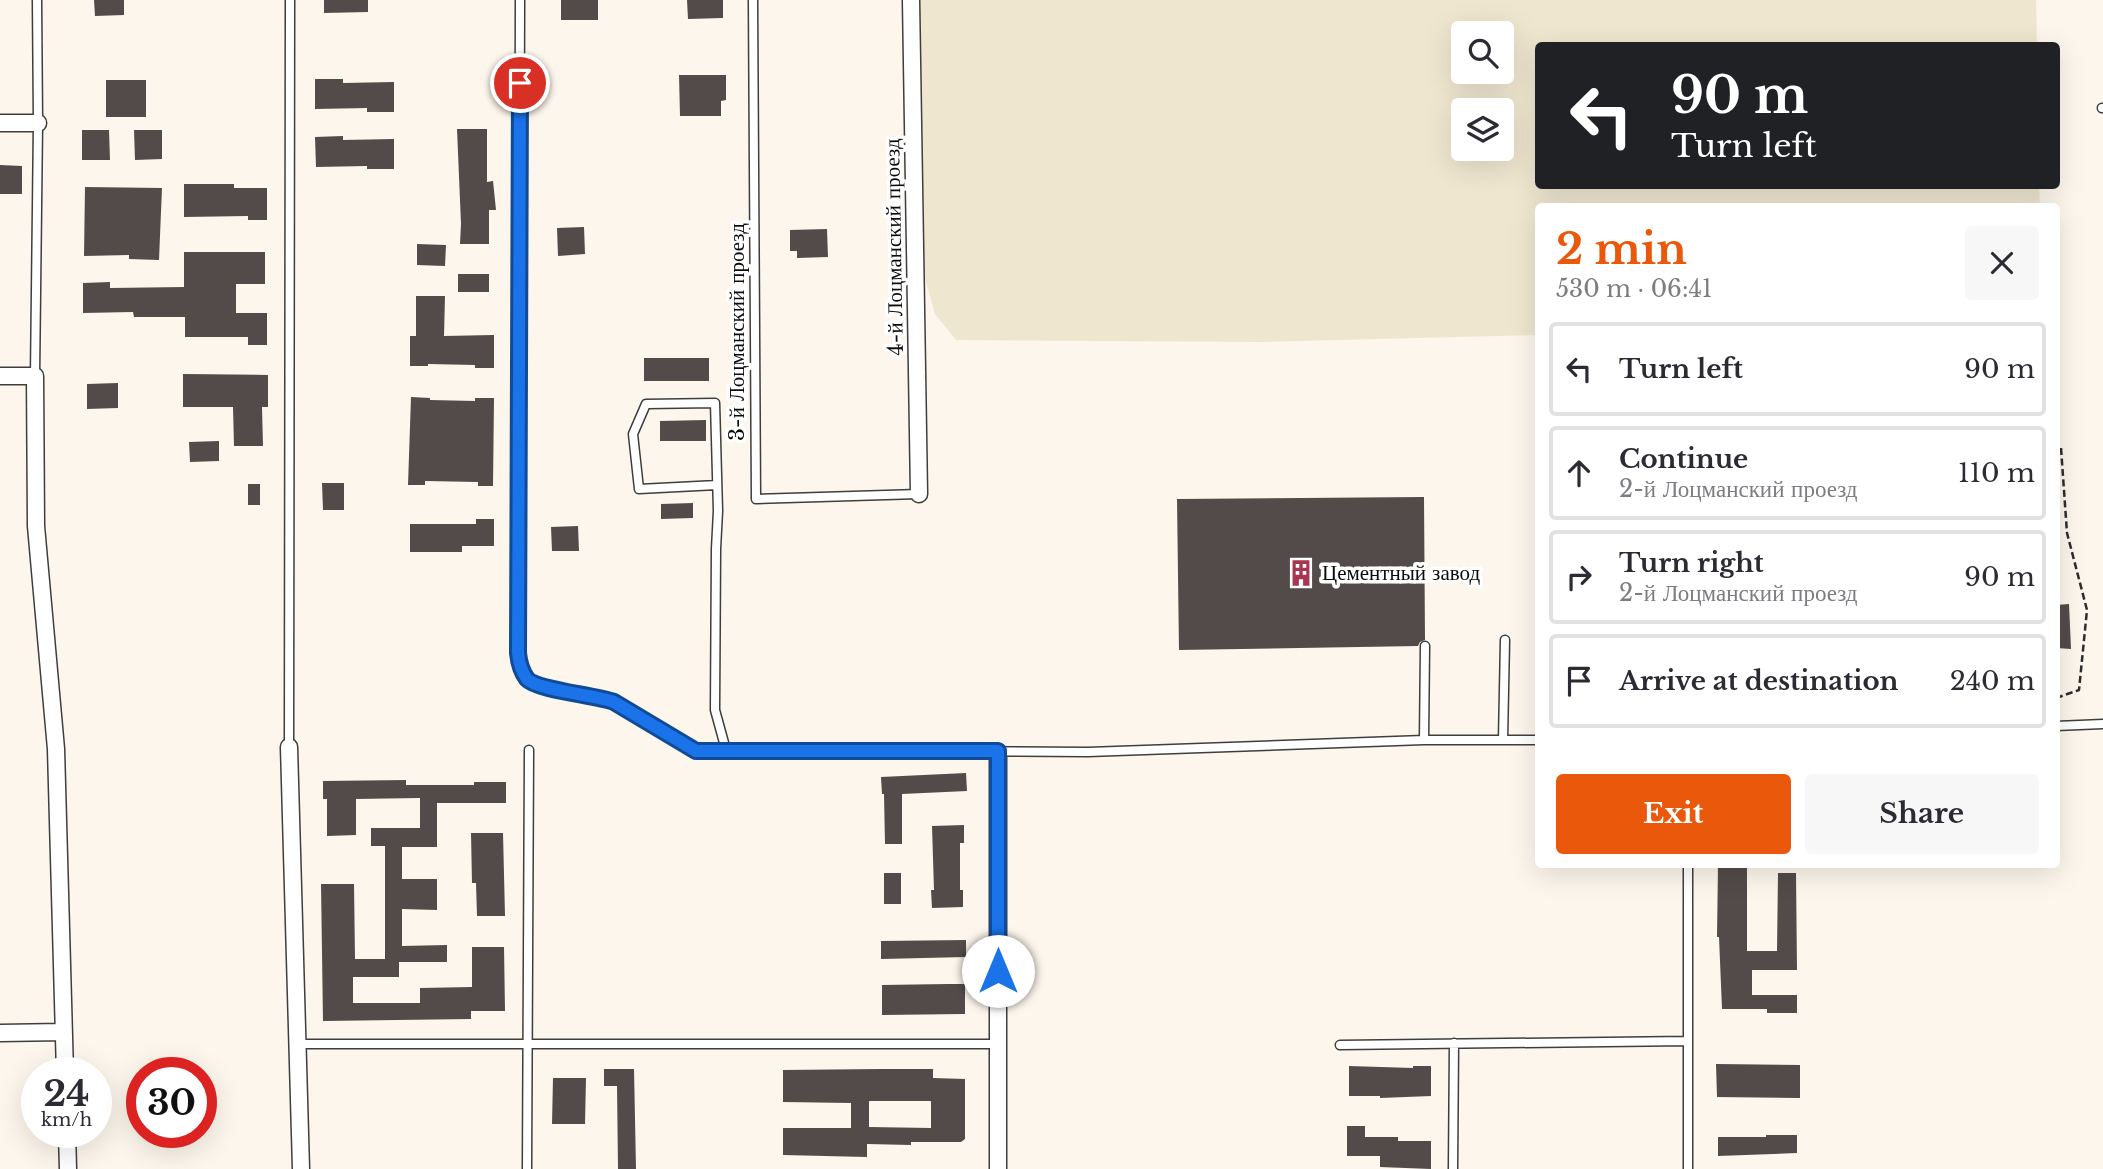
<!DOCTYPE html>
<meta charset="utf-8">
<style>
:root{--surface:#fff;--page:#f7f7f7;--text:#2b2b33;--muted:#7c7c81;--line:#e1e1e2;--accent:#ea580c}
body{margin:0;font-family:"Libre Baskerville",serif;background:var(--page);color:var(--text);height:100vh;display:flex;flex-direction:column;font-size:26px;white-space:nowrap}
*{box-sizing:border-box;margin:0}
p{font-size:23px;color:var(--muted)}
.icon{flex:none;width:38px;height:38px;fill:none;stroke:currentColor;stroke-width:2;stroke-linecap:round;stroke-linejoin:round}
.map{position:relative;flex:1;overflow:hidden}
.side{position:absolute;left:1535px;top:203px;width:525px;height:665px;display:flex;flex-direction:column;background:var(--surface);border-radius:7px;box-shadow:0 7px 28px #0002}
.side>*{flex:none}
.banner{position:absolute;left:1535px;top:42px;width:525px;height:147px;border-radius:7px;box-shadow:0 7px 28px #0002;background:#202124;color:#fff;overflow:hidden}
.tools{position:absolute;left:1451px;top:21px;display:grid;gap:14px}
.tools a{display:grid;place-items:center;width:63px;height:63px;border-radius:7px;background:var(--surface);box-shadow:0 7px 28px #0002;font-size:35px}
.speed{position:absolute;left:21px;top:1057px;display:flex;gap:14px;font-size:35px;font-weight:700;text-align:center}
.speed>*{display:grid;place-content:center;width:91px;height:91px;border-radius:50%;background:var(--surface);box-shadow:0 7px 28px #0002;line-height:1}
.speed small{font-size:18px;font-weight:400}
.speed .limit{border:10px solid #d22;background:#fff;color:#111}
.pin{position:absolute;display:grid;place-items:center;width:60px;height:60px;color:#fff;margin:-30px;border:4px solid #fff;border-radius:50%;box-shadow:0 2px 7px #0007}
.me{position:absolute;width:77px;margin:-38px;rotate:0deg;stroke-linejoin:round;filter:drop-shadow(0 0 5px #0008)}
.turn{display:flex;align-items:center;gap:24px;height:147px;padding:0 21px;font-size:32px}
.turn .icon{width:91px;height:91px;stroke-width:2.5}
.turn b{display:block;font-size:49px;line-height:60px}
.round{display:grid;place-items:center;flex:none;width:74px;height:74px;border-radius:7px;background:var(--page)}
.summary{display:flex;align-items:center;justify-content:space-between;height:119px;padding:0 21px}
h1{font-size:42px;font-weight:700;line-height:52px;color:var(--accent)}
.cta{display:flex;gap:14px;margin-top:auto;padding:14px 21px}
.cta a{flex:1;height:80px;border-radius:7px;background:var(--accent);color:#fff;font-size:28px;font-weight:700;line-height:80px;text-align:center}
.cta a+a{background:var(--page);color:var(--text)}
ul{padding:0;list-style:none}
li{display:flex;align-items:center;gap:21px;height:94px;margin:0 14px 10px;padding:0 7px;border:4px solid var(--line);border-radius:7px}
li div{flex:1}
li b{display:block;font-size:26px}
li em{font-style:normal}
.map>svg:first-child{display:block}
.farmland{fill:#efe6cf;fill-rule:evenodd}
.building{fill:#524b49;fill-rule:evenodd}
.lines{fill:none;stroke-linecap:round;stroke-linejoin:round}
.lane-casing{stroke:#3e3e3e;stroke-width:11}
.street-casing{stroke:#3e3e3e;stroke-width:19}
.path{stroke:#2d2d2d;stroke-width:2.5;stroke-dasharray:7 3.5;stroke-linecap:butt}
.lane{stroke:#fff;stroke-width:8}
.street{stroke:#fff;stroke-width:16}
.route-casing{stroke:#114b97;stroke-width:18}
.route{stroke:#1a73e8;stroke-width:12}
.labels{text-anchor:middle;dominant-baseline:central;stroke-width:7;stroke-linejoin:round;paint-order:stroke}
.street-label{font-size:21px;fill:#0b0b0b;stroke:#fff}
.poi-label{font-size:21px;fill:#0b0b0b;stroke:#fff;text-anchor:start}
</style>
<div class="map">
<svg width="2103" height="1169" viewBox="0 0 2103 1169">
<rect width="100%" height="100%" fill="#fcf6ec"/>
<path class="farmland" d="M919 0H2036L2037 45 1538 46V186H2039L2040 206H1538V335L1265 342 956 340 935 314 923 271ZM1463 33H1502V72H1463ZM1463 110H1502V149H1463Z"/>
<path class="building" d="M94 0H124V15L95 16Z
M324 0H368V12L324 13Z
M561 0H598V20H561Z
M687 0H723V18L688 19Z
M679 75H726V100L721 101V116H680Z
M315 79H343V83L394 82V112H367V108L315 109Z
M106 80H146V117H106Z
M457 129H487V182L493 181 496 210H489V244H460L461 224Z
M82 130H109L110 160H82Z
M134 130H162V159L135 160Z
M343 136V140L394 139V169H367V166L316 167 315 137Z
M0 165 22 166V194H0Z
M184 184H234V188H267V220H248V216L184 217Z
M85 187 162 188 159 260 129 259V255L84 256Z
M584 227 585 254 558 256 557 228Z
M827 229 828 257 797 258V251H790V230Z
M417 244 446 245 445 266 417 265Z
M184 252H265V284H236V313H267V345H248V337H185V317H134L133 312 83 313V283L110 282V288L184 287Z
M458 274H489V292H458Z
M416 296H445L444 336 494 335V368H475V365L428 364V366H410V336H416Z
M644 358H709V381H644Z
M183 374 268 375V407H262L263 446H234L233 407H183Z
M118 383V408L87 409V384Z
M411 397 430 398V400L475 401V398H494L493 486H478V482L425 481V485H408Z
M706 420V441H660V421Z
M219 441V461L190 462 189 442Z
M322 483H344V510H323Z
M248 484H260V505H248Z
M1424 497 1425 640 1420 642 1418 646 1179 650 1177 499Z
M693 503V518L661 519V504Z
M476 519H494V546H462V552H410V524H476Z
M578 526 579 551H552L551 527Z
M2069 604 2071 649 2056 648V605Z
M966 773 967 791 902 794V844H885L884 794H882L881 777Z
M406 780V785H474V782H506V803H437V847H402V879H437V910L402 909V946L447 945V962H399V977H353V1003H420V988L472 987V947H504L505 1011H471V1019L323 1021 321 884H354L355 959H385V846H371V828H420V798L356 799V835L327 836V799H323V781Z
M964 825V843H960V890H963V907L932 908 931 890H934L932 826Z
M471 833H503L505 916H477L476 883H472Z
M1718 864H1747V951H1777L1778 873H1796L1797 970H1752V995H1797V1013H1767V1009H1722L1719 937H1717Z
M884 873H901V904H884Z
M966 940V957L881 959V941Z
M948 984H965V1014L882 1015V985Z
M1716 1064 1800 1065V1098L1717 1097Z
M1349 1066 1413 1068V1066H1431V1096L1380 1098V1096H1349Z
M604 1069H634L636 1169H618L617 1086H604Z
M881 1069H933V1078L965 1079V1139L961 1142H911V1145L867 1144V1157L783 1155V1128H851V1103L783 1102V1070ZM869 1101H931V1128L869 1127Z
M553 1078H586L585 1124H552Z
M1347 1126H1365V1137H1398V1141H1431V1169L1380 1167V1156H1347Z
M1766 1135H1797V1153L1718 1156V1137H1766Z"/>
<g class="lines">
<defs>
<path id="lane" d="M520 0 518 653C519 663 521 671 527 679 538 690 595 695 614 702L690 749 703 752 726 750 1088 752 1424 740H1538
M753 0 756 499 919 494
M2102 108H2103
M35 376 38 123 37 0
M717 485 639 489 633 434 646 404 715 403 718 511 716 549 715 710 726 750
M2056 726 2103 724
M1424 740 1425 646
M1503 740 1505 640
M289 747 290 0
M1688 864V1169
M298 1044H998
M1340 1045 1688 1041
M527 1169 529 750
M1453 1169 1454 1043"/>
<path id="street" d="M911 0 919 494
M0 123H38
M0 376H35L36 526 56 749 65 1073
M289 747 301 1169
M0 1033 63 1032
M67 1132 68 1169
M998 1169V752"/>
</defs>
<use href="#lane" class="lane-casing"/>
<use href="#street" class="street-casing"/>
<path class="path" d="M2056 698 2079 690 2087 610 2067 533 2061 448"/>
<use href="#lane" class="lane"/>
<use href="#street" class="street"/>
</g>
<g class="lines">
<defs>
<path id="route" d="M520 83 518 653C519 663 521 671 527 679 537 690 595 695 614 702L696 751H998V971"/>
</defs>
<use href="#route" class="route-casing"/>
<use href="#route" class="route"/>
</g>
<defs>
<symbol id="building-bare" viewBox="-9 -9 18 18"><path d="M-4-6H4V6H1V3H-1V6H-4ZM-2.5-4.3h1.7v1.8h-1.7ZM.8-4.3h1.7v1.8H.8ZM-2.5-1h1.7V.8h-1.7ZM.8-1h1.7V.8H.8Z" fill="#a83651" stroke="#fff" stroke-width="2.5" paint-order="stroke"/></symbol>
</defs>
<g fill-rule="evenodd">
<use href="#building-bare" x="1282" y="554" width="38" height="38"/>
</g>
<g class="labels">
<g class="street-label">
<text transform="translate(894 247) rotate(-91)">4-й Лоцманский проезд</text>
<text transform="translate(737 332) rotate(-90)">3-й Лоцманский проезд</text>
</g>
<g class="poi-label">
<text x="1322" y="573">Цементный завод</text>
</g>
</g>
</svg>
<div class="tools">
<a><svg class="icon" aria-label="search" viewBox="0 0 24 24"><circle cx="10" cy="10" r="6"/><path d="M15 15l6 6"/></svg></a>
<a><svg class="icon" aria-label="layers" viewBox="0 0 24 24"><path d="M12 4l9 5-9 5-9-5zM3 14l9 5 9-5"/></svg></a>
</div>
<div class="speed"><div>24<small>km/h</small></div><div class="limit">30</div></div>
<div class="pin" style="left:520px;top:83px;background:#d93025"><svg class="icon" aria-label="arrive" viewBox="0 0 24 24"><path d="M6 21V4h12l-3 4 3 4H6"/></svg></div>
<svg class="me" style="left:998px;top:971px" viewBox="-20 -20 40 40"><circle r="19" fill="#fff"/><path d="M0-13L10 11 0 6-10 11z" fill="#1a73e8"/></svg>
<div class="banner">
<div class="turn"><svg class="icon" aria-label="left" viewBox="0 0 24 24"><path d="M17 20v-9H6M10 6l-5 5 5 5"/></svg><div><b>90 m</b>Turn left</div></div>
</div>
<section class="side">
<div class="summary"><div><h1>2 min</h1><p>530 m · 06:41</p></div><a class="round"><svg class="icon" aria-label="close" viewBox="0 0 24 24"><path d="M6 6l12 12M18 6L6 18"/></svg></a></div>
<ul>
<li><svg class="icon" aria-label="left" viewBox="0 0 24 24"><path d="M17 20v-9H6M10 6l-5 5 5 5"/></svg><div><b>Turn left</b></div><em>90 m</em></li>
<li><svg class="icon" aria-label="ahead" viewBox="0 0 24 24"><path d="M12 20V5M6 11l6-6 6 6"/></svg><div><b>Continue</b><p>2-й Лоцманский проезд</p></div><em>110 m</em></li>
<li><svg class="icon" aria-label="right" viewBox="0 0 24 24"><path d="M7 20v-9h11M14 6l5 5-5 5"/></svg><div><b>Turn right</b><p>2-й Лоцманский проезд</p></div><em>90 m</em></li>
<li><svg class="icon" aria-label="arrive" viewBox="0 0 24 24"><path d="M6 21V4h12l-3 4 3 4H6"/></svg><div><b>Arrive at destination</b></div><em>240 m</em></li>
</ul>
<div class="cta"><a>Exit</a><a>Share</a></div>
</section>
</div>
